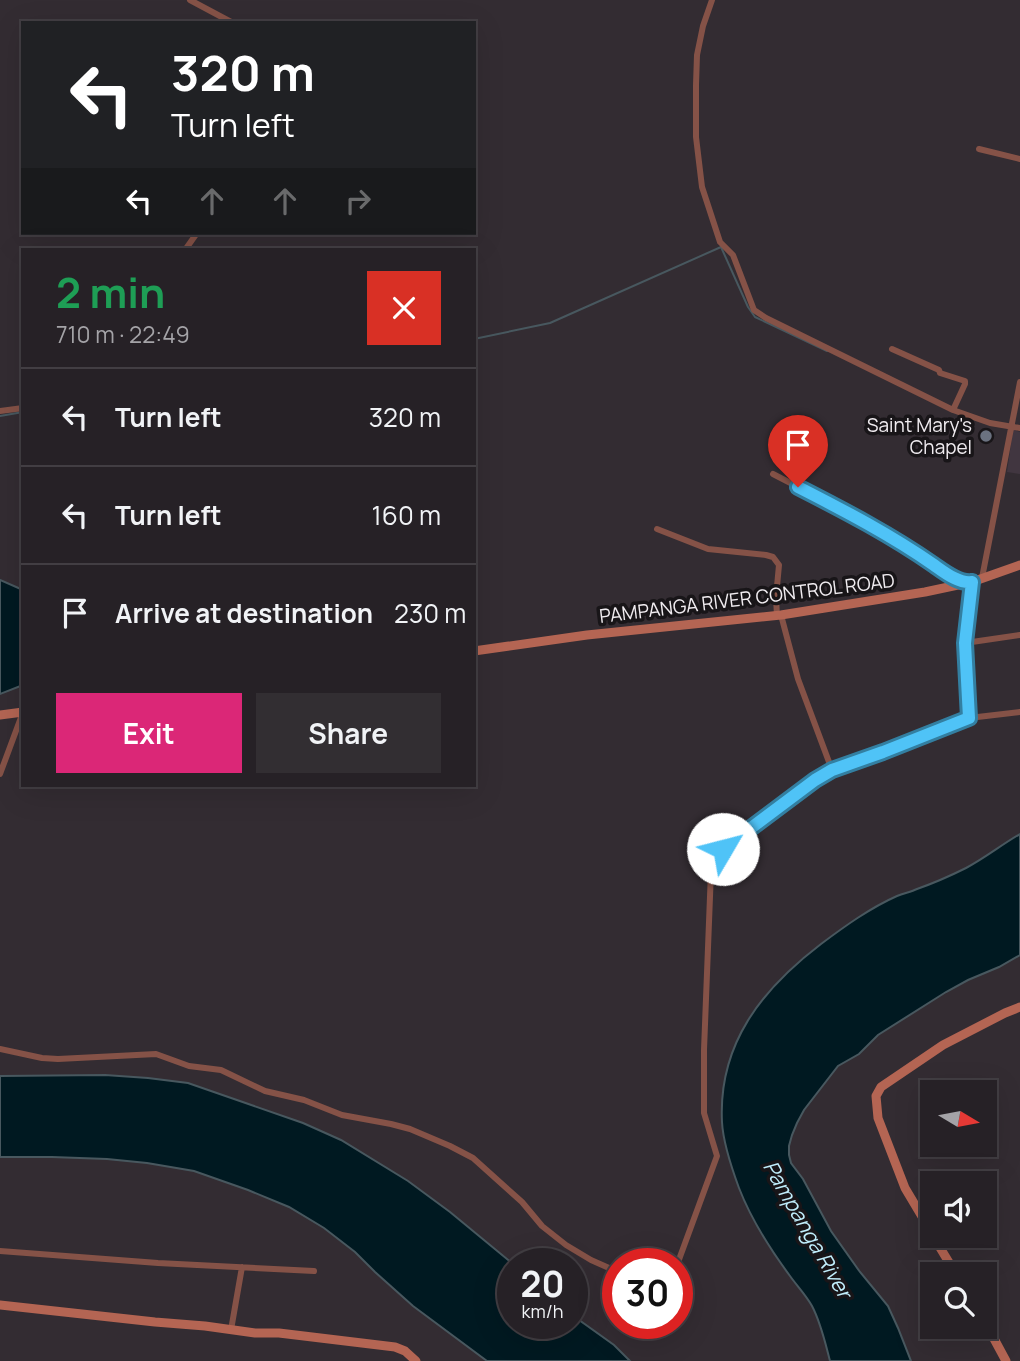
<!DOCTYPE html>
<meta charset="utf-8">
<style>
:root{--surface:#262126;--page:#322e32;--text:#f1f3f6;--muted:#a4a3a7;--line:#423e43;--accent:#db2777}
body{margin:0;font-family:Manrope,sans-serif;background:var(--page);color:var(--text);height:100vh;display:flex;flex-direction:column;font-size:26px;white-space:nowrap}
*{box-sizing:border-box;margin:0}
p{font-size:23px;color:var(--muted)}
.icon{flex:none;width:38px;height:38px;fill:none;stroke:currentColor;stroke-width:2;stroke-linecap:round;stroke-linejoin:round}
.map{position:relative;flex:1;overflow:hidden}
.side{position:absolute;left:21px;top:248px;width:455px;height:539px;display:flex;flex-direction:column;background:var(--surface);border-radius:0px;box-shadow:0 7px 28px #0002,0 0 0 2px var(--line)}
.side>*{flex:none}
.top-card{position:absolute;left:21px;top:21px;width:455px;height:214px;border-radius:0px;box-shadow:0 7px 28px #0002,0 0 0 2px var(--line);background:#202124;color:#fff;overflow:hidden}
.needle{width:46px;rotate:100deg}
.controls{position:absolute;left:920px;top:1080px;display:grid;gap:14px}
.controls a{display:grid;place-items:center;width:77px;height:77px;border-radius:0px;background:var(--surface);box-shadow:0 7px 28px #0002,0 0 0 2px var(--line);font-size:35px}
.speed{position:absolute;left:497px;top:1248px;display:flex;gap:14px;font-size:35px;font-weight:700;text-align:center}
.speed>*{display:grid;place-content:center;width:91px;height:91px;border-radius:50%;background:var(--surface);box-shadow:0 7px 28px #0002,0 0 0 2px var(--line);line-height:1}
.speed small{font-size:18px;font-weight:400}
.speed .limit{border:10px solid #d22;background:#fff;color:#111}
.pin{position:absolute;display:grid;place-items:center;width:60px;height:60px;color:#fff;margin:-72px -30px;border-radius:50% 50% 50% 0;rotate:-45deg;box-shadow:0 0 7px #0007}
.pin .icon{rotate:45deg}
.me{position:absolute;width:77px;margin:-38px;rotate:53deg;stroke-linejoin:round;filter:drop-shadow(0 0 5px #0008)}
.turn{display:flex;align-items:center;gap:24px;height:147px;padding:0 35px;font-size:32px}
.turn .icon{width:91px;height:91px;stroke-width:2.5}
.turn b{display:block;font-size:49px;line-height:60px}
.lanes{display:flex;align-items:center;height:66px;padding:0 35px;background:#0003;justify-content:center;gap:35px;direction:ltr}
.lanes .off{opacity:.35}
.round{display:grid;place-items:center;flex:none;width:74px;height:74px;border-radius:0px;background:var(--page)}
.summary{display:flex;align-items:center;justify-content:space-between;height:119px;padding:0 35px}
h1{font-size:42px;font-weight:700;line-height:52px;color:#1e9e55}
.primary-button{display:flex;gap:14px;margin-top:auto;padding:14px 35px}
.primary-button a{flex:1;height:80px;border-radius:0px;background:var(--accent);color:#fff;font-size:28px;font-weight:700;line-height:80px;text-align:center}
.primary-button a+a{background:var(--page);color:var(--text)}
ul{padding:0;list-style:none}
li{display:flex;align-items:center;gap:21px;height:98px;padding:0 35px;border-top:2px solid var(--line)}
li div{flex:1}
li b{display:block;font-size:26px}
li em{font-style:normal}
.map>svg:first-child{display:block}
.built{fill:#413640}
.water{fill:#001921;stroke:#48585f;stroke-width:2}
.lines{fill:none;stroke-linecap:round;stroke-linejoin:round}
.stream{stroke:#48585f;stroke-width:2}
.street{stroke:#855247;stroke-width:6}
.secondary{stroke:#b46553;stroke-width:9}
.route-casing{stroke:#337fa1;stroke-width:18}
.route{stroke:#4fc3f7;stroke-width:12}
.worship-dot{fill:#6b7280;stroke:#181518;stroke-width:2.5}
.labels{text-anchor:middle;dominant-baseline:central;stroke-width:7;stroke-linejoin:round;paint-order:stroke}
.poi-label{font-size:19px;fill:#f0ecf0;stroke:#181518;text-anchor:end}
.street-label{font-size:19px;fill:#f0ecf0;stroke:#181518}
.water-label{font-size:21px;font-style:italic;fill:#c0edfb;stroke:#181518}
</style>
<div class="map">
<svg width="1020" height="1361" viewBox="0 0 1020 1361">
<rect width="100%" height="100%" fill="#332c32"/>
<path class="built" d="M1013 430 1020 432V474L1007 472Z"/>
<path class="water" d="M0 580 23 590V685L0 694Z
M1020 834V955L999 967 968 980 946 992 878 1035 859 1054 838 1066 804 1110 797 1123 792 1135 789 1146V1155L791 1163 803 1179 831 1231 860 1272 888 1306 898 1328 911 1361H830C825 1342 821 1323 812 1306 806 1295 797 1286 790 1276 770 1249 751 1219 739 1188 732 1169 723 1142 722 1122 718 1044 762 989 821 944 845 926 870 908 897 896 904 893 911 892 917 889 934 883 950 876 966 868 985 858 1001 845 1020 834Z
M105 1075 148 1078 188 1083 303 1123 341 1140 408 1181 450 1212 513 1264V1323H572V1315L614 1345 630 1361H487L413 1306 375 1272 355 1252 324 1228 289 1207 248 1190 194 1171 147 1163 107 1159 52 1157H0V1076Z"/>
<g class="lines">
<path class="stream" d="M474 339 550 323 721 247 748 307 755 317 827 351
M0 416 23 412"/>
<path class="street" d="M190 0 233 23
M712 0 703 26 697 55 696 85V137L702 187 720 242 733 255 754 310 766 318 953 410 990 423 1020 428
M979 149 1020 159
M185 250 197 233
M892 349 939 370 940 373 965 381V384L953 410
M0 411 23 408
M773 474 872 525 945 573 967 583
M657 529 708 549 766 555 773 557 779 565 776 597 777 616
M982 578 1020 382
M781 615 798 679 832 770
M965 643 1020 635
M969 718 965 643 972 582
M0 774 23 712
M0 1049 42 1058 58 1059 156 1054 189 1066 221 1070 265 1091 304 1100 342 1115 391 1124 410 1129 450 1146 473 1158 522 1202 542 1226 566 1245 591 1260 618 1272
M0 1251 158 1263 314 1271
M677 1265 717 1156 704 1113V1050L711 871 716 856 723 849 815 780 832 770 883 753 969 718 1020 712
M231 1330 242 1267"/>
<path class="secondary" d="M474 651 587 635 781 615 925 592 972 582 1020 565
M0 715 23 712
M933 1235 905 1188 878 1118 876 1096 881 1087 943 1045 1005 1013 1020 1007
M933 1236 956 1274
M0 1305 155 1322 205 1326 255 1333H279L395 1347 405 1351 416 1361
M985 1322 1006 1361"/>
</g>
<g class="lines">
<defs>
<path id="route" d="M723 849 815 780 832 770 883 752 969 718 965 643 972 582C959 584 944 572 934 565 891 535 845 511 798 487"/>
</defs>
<use href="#route" class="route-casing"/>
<use href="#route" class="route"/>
</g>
<circle class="worship-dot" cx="986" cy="436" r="7"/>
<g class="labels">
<g class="poi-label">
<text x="972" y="425">Saint Mary's<tspan x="972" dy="22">Chapel</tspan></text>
</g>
<g class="street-label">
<text transform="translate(747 598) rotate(-7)">PAMPANGA RIVER CONTROL ROAD</text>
</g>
<g class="water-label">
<text transform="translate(808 1229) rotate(60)">Pampanga River</text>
</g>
</g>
</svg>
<div class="controls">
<a><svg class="needle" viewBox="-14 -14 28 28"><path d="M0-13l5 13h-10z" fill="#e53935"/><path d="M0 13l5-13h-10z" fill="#a4a3a7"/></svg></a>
<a><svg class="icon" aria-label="sound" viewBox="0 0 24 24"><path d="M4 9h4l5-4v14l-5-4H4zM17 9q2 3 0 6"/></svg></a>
<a><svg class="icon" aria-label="search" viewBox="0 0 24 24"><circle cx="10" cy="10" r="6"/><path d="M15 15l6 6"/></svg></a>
</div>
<div class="speed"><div>20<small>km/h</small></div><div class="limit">30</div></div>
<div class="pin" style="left:798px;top:487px;background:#d93025"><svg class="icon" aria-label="arrive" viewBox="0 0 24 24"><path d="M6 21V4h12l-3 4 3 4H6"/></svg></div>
<svg class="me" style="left:723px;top:849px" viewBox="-20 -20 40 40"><circle r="19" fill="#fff"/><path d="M0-13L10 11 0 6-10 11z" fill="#4fc3f7"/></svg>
<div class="top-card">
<div class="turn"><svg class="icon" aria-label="left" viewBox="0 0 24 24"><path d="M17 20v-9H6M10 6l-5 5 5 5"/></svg><div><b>320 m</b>Turn left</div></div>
<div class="lanes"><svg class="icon" aria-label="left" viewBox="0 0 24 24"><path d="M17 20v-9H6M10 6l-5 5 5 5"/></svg><svg class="icon off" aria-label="ahead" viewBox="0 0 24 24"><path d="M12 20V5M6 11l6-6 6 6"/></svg><svg class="icon off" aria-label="ahead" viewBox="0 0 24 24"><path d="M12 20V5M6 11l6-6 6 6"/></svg><svg class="icon off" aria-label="right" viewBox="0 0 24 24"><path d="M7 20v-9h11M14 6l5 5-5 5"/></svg></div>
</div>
<section class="side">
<div class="summary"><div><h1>2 min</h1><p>710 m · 22:49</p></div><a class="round" style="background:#d93025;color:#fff"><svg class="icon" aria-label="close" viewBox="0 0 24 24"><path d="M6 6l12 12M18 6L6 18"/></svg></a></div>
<ul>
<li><svg class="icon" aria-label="left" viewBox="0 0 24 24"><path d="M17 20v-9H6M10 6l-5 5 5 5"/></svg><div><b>Turn left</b></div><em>320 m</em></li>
<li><svg class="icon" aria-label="left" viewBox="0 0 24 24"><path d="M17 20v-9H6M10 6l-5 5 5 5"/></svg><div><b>Turn left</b></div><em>160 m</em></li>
<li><svg class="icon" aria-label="arrive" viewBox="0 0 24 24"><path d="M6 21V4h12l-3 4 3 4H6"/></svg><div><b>Arrive at destination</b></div><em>230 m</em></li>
</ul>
<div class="primary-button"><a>Exit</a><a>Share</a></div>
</section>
</div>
